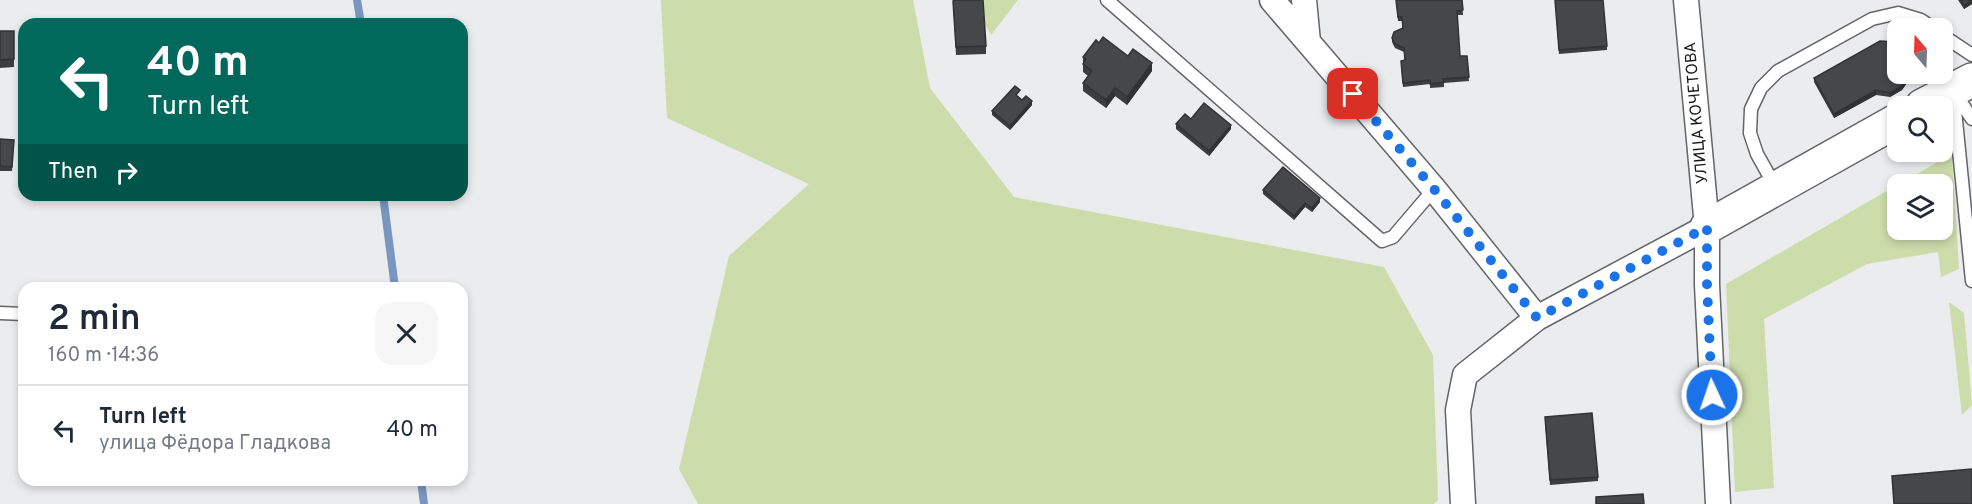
<!DOCTYPE html>
<meta charset="utf-8">
<style>
:root{--surface:#fff;--page:#f6f6f7;--text:#1f2937;--muted:#747a83;--line:#e0e1e3}
body{margin:0;font-family:Overpass,sans-serif;background:var(--page);color:var(--text);height:100vh;display:flex;flex-direction:column;font-size:22px;white-space:nowrap}
*{box-sizing:border-box;margin:0}
p{font-size:20px;color:var(--muted)}
.icon{flex:none;width:33px;height:33px;fill:none;stroke:currentColor;stroke-width:2;stroke-linecap:round;stroke-linejoin:round}
.map{position:relative;flex:1;overflow:hidden}
.drawer{position:absolute;left:18px;top:282px;width:450px;height:204px;display:flex;flex-direction:column;background:var(--surface);border-radius:18px;box-shadow:0 3px 9px #0003}
.drawer>*{flex:none}
.hud{position:absolute;left:18px;top:18px;width:450px;height:183px;border-radius:18px;box-shadow:0 3px 9px #0003;background:#00695c;color:#fff;overflow:hidden}
.needle{width:39px;rotate:341deg}
.fabs{position:absolute;left:1887px;top:18px;display:grid;gap:12px}
.fabs a{display:grid;place-items:center;width:66px;height:66px;border-radius:12px;background:var(--surface);box-shadow:0 3px 9px #0003;font-size:30px}
.pin{position:absolute;display:grid;place-items:center;width:51px;height:51px;color:#fff;margin:-26px;border-radius:12px;box-shadow:0 3px 9px #0006}
.me{position:absolute;width:66px;margin:-33px;rotate:357deg;stroke-linejoin:round;filter:drop-shadow(0 0 4px #0008)}
.turn{display:flex;align-items:center;gap:21px;height:126px;padding:0 30px;font-size:27px}
.turn .icon{width:78px;height:78px;stroke-width:2.5}
.turn b{display:block;font-size:42px;line-height:51px}
.then{display:flex;align-items:center;height:57px;padding:0 30px;background:#0003;gap:12px;font-size:22px}
.round{display:grid;place-items:center;flex:none;width:63px;height:63px;border-radius:18px;background:var(--page)}
.summary{display:flex;align-items:center;justify-content:space-between;height:102px;padding:0 30px}
h1{font-size:36px;font-weight:600;line-height:45px}
ul{padding:0;list-style:none}
li{display:flex;align-items:center;gap:18px;height:90px;padding:0 30px;border-top:2px solid var(--line)}
li div{flex:1}
li b{display:block;font-size:22px}
li em{font-style:normal}
.map>svg:first-child{display:block}
.green{fill:#cddcab}
.lines{fill:none;stroke-linecap:round;stroke-linejoin:round}
.stream{stroke:#7896bf;stroke-width:8}
.lane-casing{stroke:#646566;stroke-width:15}
.street-casing{stroke:#646566;stroke-width:27}
.secondary-casing{stroke:#646566;stroke-width:36}
.lane{stroke:#fff;stroke-width:12}
.street{stroke:#fff;stroke-width:24}
.secondary{stroke:#fff;stroke-width:33}
.wall{fill:#3c3d3e}
.shaded-wall{fill:#313232}
.building{fill:#464748;stroke:#313232;stroke-width:1.5}
.route{stroke:#1a73e8;stroke-width:10;stroke-dasharray:0 18}
.labels{text-anchor:middle;dominant-baseline:central;stroke-width:6;stroke-linejoin:round;paint-order:stroke}
.street-label{font-size:16px;fill:#171818;stroke:#fff}
</style>
<div class="map">
<svg width="1972" height="504" viewBox="0 0 1972 504">
<rect width="100%" height="100%" fill="#ebeced"/>
<path class="green" d="M661 0H913L930 88 1014 197 1384 267 1433 355 1438 500 1434 504H698L679 469 729 256 809 184 667 118Z
M972 0H1018L991 35Z
M1952 154 1959 269 1941 277 1938 252 1867 264 1764 319 1774 488 1735 492 1726 284 1897 185 1898 230H1942V184H1899Z
M1949 302 1964 313 1972 405 1962 415Z"/>
<g class="lines">
<path class="stream" d="M357 0 361 24
M383 195 395 288
M421 480 424 504"/>
<defs>
<path id="lane" d="M1107 0 1382 241 1393 237 1434 189
M1942 35 1972 55
M1972 119 1953 90 1972 281
M1776 188 1757 154 1750 133 1751 109 1761 88 1778 71 1872 19 1898 13 1921 20 1933 28
M0 313 24 314"/>
<path id="street" d="M1272 0 1308 42
M1304 0 1308 42 1434 189 1537 318
M1686 0 1707 227V285L1718 504
M1463 504 1458 410 1465 375 1537 318 1707 227"/>
<path id="secondary" d="M1922 106 1972 80
M1707 227 1898 120"/>
</defs>
<use href="#lane" class="lane-casing"/>
<use href="#street" class="street-casing"/>
<use href="#secondary" class="secondary-casing"/>
<use href="#lane" class="lane"/>
<use href="#street" class="street"/>
<use href="#secondary" class="secondary"/>
</g>
<path class="wall" d="M1396 0H1462L1463 15H1457L1460 56H1467L1469 81 1444 83V87L1430 88V84L1403 87 1401 65 1405 60 1404 52 1395 48 1392 42V38L1402 28V21H1398Z
M1555 0 1607 46V50L1559 54Z
M1958 0H1972V4L1964 9Z
M953 1 986 46V54L956 55Z
M0 31H14V67L0 68Z
M1099 43 1128 56 1152 71 1127 105 1115 96 1106 108 1083 91V83L1088 76 1083 72V57Z
M1911 77 1902 90 1890 97 1876 95 1834 118 1814 82V78Z
M1020 95 1018 96 1022 100 1032 105 1010 130 992 115V111Z
M1191 119 1231 129 1209 156 1176 129V124Z
M0 139 14 140 12 171H0Z
M1263 190 1320 202 1312 212 1305 207 1294 220 1263 194Z
M1545 422 1598 477V481L1550 485Z"/>
<path class="shaded-wall" d="M1972 0V4L1964 9V5Z
M1152 63V71L1127 105V97Z
M1911 74V77L1902 90 1890 97V93Z
M1115 88V96L1106 108V100Z
M1876 90V95L1834 118V114Z
M1032 101V105L1010 130V126Z
M1231 125V129L1209 156V151Z
M1320 198V202L1312 212V208Z
M1305 203V207L1294 220V216Z"/>
<path class="building" d="M955 0H983L986 46 956 47 953 1Z
M1396 0H1462L1463 10 1457 11 1460 56H1467L1469 77 1443 79 1444 82 1430 84V80L1403 83 1401 61 1405 60 1404 48 1395 44 1392 38 1394 32 1403 28 1402 17H1398Z
M1555 0H1603L1607 46 1559 50Z
M1961 0H1972L1964 5Z
M0 31H14V59L0 60Z
M1103 37 1128 56 1133 49 1152 63 1127 97 1115 88 1106 100 1083 83 1092 71 1083 64 1086 59 1083 57 1096 40 1099 43Z
M1880 41 1895 42 1898 44V74H1911L1902 86 1890 93 1876 90 1834 114 1814 78Z
M1015 86 1020 90 1016 95 1022 100 1026 96 1032 101 1010 126 992 111Z
M1204 103 1231 125 1209 151 1176 124 1185 114 1191 119Z
M0 139 14 140 12 167 0 166Z
M1283 167 1320 198 1312 208 1305 203 1294 216 1263 190Z
M1592 413 1598 477 1550 480 1545 417Z
M1972 469V504H1894L1892 476Z
M1643 494 1644 504H1596V497Z"/>
<g class="lines">
<path class="route" d="M1353 94 1434 189 1537 318 1707 227V285L1712 395"/>
</g>
<g class="labels">
<g class="street-label">
<text transform="translate(1697 113) rotate(-95)">УЛИЦА КОЧЕТОВА</text>
</g>
</g>
</svg>
<div class="fabs">
<a><svg class="needle" viewBox="-14 -14 28 28"><path d="M0-13l5 13h-10z" fill="#e53935"/><path d="M0 13l5-13h-10z" fill="#747a83"/></svg></a>
<a><svg class="icon" aria-label="search" viewBox="0 0 24 24"><circle cx="10" cy="10" r="6"/><path d="M15 15l6 6"/></svg></a>
<a><svg class="icon" aria-label="layers" viewBox="0 0 24 24"><path d="M12 4l9 5-9 5-9-5zM3 14l9 5 9-5"/></svg></a>
</div>
<div class="pin" style="left:1353px;top:94px;background:#d93025"><svg class="icon" aria-label="arrive" viewBox="0 0 24 24"><path d="M6 21V4h12l-3 4 3 4H6"/></svg></div>
<svg class="me" style="left:1712px;top:395px" viewBox="-20 -20 40 40"><circle r="17" fill="#1a73e8" stroke="#fff" stroke-width="3"/><path d="M0-11L8 9 0 5-8 9z" fill="#fff"/></svg>
<div class="hud">
<div class="turn"><svg class="icon" aria-label="left" viewBox="0 0 24 24"><path d="M17 20v-9H6M10 6l-5 5 5 5"/></svg><div><b>40 m</b>Turn left</div></div>
<div class="then">Then<svg class="icon" aria-label="right" viewBox="0 0 24 24"><path d="M7 20v-9h11M14 6l5 5-5 5"/></svg></div>
</div>
<section class="drawer">
<div class="summary"><div><h1>2 min</h1><p>160 m · 14:36</p></div><a class="round"><svg class="icon" aria-label="close" viewBox="0 0 24 24"><path d="M6 6l12 12M18 6L6 18"/></svg></a></div>
<ul>
<li><svg class="icon" aria-label="left" viewBox="0 0 24 24"><path d="M17 20v-9H6M10 6l-5 5 5 5"/></svg><div><b>Turn left</b><p>улица Фёдора Гладкова</p></div><em>40 m</em></li>
</ul>
</section>
</div>
